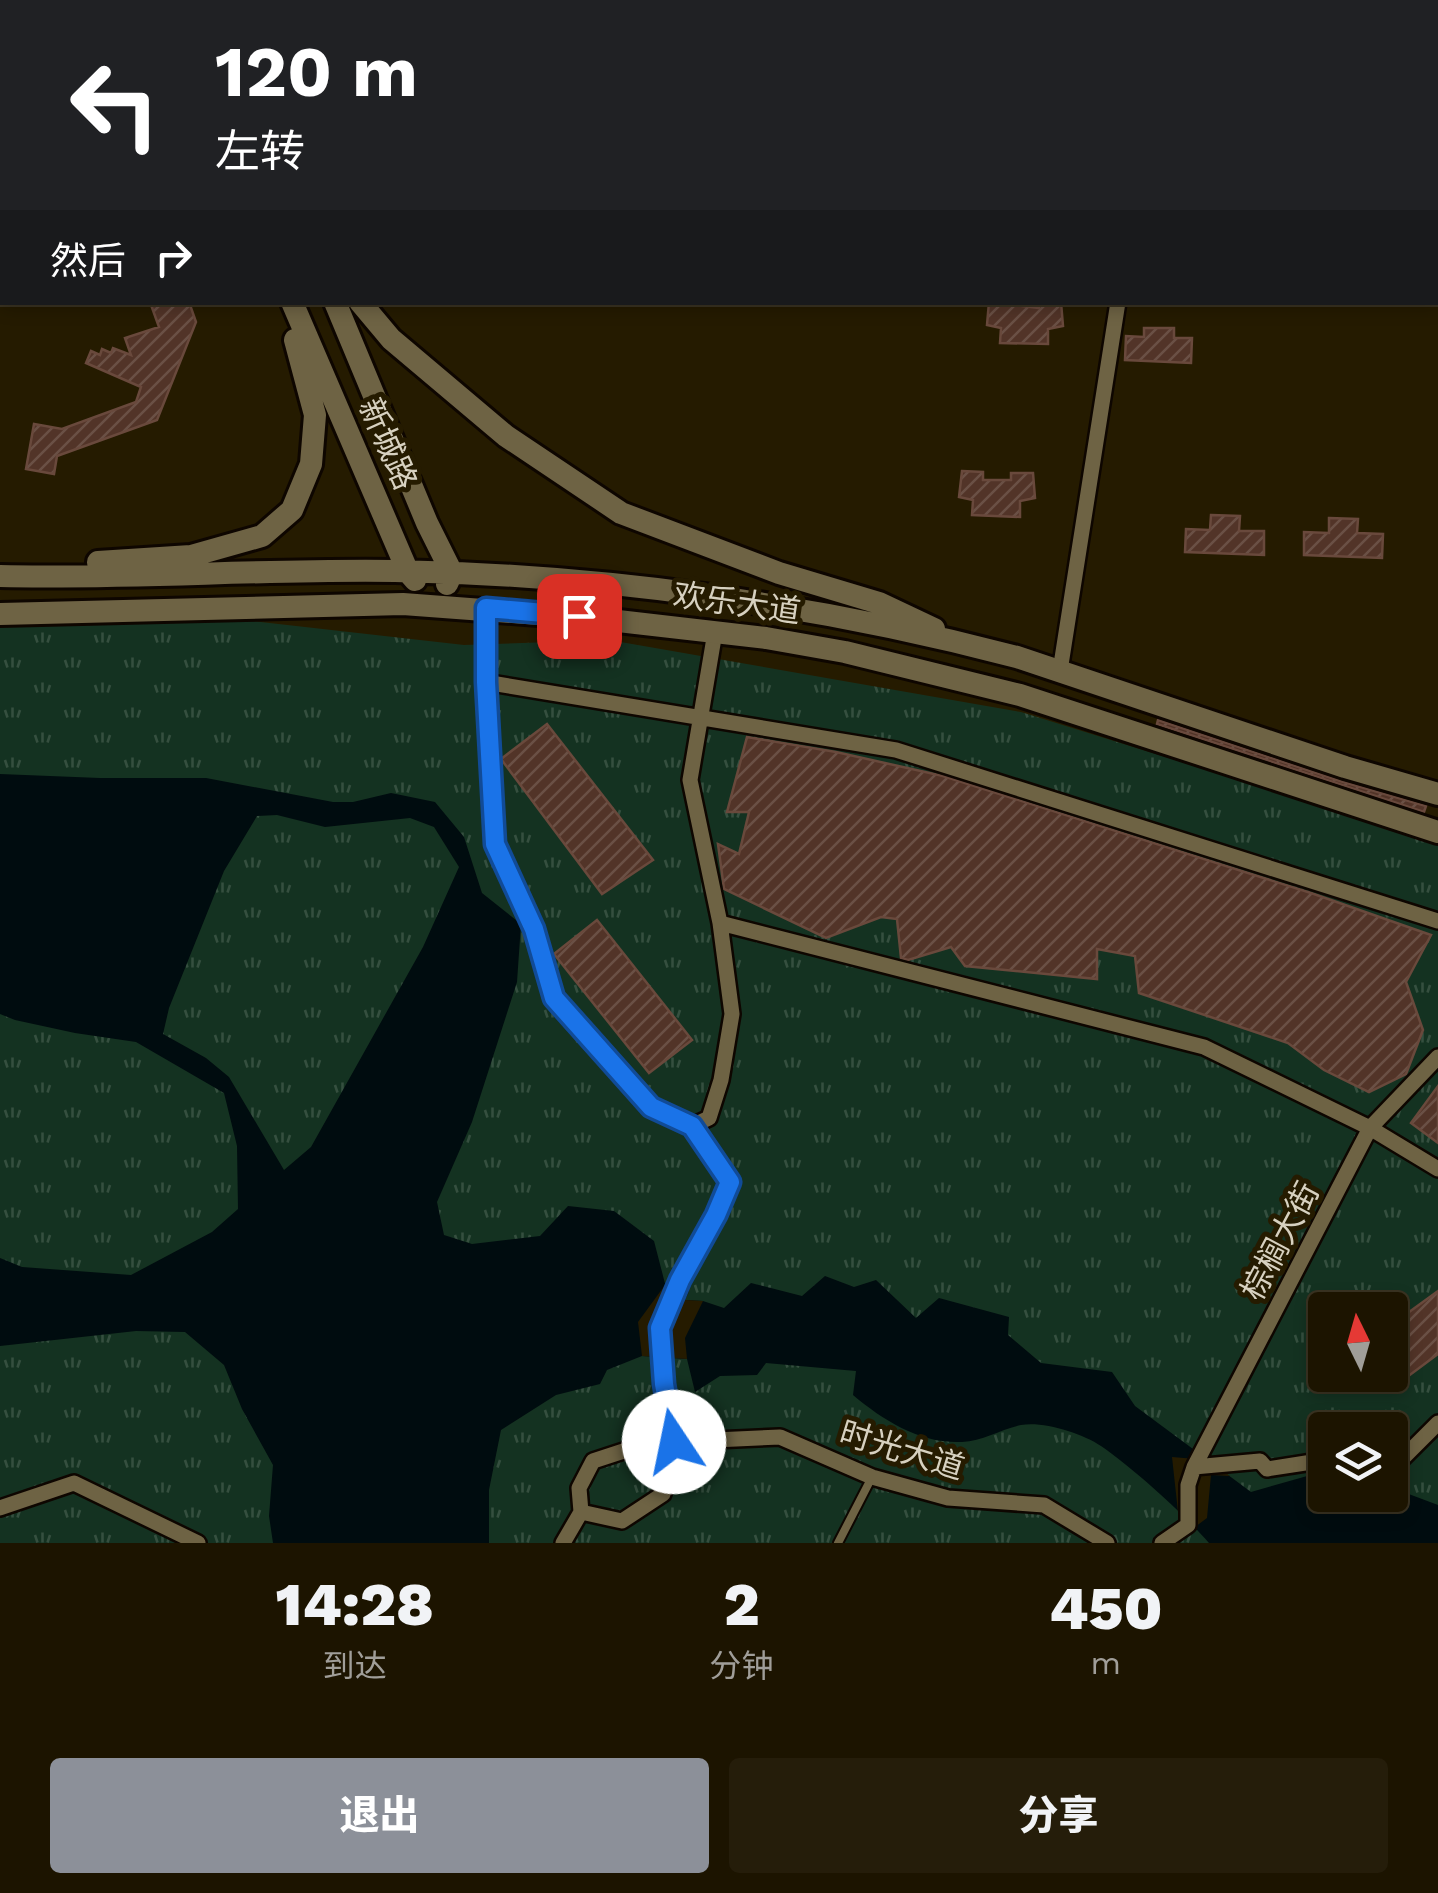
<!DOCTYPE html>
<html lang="zh">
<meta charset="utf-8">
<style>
:root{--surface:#1c1400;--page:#251d0a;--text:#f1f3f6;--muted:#a09e99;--line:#3a3322;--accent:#8c9099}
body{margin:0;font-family:"Work Sans","Noto Sans SC",sans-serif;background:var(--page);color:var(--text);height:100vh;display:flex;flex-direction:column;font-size:38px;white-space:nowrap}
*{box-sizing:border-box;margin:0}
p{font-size:32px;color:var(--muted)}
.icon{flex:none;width:55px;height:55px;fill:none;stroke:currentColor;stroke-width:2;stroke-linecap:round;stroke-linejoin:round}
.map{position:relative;height:1543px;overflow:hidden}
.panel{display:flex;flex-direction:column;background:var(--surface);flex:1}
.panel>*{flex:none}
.banner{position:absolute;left:0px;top:0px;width:1440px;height:305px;box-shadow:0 5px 15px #0003,0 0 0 2px var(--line);background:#202124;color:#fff;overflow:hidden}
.needle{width:65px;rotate:355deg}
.controls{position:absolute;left:1308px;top:1292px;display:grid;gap:20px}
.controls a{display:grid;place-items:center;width:100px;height:100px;border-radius:10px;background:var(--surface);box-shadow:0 5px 15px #0003,0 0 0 2px var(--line);font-size:50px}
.pin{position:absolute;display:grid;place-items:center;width:85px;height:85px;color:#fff;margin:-42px;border-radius:20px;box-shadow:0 5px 15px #0006}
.me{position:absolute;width:110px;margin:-55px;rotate:349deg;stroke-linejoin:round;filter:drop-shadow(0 0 8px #0008)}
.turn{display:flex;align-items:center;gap:35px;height:210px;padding:0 50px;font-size:45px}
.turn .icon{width:130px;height:130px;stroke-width:2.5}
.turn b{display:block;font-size:70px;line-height:85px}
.then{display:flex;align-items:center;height:95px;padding:0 50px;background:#0003;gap:20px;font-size:38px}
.eta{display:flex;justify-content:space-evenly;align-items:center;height:170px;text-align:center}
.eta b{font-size:60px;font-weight:800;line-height:70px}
.action{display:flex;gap:20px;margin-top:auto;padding:20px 50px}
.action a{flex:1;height:115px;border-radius:10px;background:var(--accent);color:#fff;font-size:40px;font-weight:800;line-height:115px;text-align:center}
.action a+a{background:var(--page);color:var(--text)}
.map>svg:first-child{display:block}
.park{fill:url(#park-tufts);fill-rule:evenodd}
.water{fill:#000c0f;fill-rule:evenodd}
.pier{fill:#251b00}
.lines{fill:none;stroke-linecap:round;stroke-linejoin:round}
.stream{stroke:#000c0f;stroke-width:5}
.building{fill:url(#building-hatch);stroke:#69493c;stroke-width:2.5}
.lane-casing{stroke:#0e0600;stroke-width:12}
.street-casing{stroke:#0e0600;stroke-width:20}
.secondary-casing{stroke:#0e0600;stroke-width:28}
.lane{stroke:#6e6344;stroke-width:8}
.street{stroke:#6e6344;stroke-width:15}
.secondary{stroke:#6e6344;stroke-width:22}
.route-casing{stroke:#114b97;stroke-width:25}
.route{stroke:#1a73e8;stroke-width:18}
.labels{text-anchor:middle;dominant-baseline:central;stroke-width:10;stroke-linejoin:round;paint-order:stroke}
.street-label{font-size:32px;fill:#d7d1c0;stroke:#251b00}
</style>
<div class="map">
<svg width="1438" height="1543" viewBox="0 0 1438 1543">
<defs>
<pattern id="park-tufts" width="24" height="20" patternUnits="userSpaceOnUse" patternTransform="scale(2.5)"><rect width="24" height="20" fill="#143221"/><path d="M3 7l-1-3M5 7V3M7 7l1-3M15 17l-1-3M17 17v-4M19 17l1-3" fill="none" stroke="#354f3f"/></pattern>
<pattern id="building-hatch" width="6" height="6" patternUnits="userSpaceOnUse" patternTransform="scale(2.5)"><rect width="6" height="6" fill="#523428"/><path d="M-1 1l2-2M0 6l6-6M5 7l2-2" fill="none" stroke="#6a5045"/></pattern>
</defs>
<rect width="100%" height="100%" fill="#251b00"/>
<path class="park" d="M217 617 464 645 609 640 1021 712 1310 802 1438 845V1543H0V619ZM1325 1310H1390V1375H1325ZM1325 1430H1390V1495H1325Z"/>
<path class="water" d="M0 774 100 778H206L333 802H353L391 793 435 802 464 837 482 893 521 924 517 982 472 1122 437 1202 444 1235 472 1244 540 1236 568 1206 614 1211 654 1241 669 1299 703 1301 724 1308 751 1283 802 1296 825 1276 854 1287 876 1280 916 1318 939 1298 1009 1317 1008 1335 1041 1363 1112 1372 1135 1406 1251 1492 1325 1471V1495H1390V1487L1438 1505V1543H1209C1184 1514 1133 1468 1101 1446 1082 1433 1043 1421 1021 1425 1001 1429 983 1441 962 1442 921 1444 884 1421 853 1395L856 1371 766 1363 757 1375 720 1376 695 1392 687 1359 642 1356 607 1370 600 1384 556 1395 501 1430 489 1490V1543H273L269 1516 273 1465 242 1409 224 1365 185 1332 136 1331 0 1346V1258L22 1267 131 1275 212 1232 238 1209 237 1146 224 1093 136 1042 75 1033 15 1020 0 1014ZM277 815 325 827 410 818 434 827 459 867 423 947 311 1147 284 1170 229 1077 206 1058 163 1034 169 1008 224 871 257 816Z"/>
<path class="pier" d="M665 1285 669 1299 703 1301 685 1338 687 1359 642 1356 638 1322Z
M1172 1457 1208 1460 1230 1476 1211 1475 1207 1518 1195 1527 1178 1512Z"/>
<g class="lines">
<path class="stream" d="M471 0 518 2
M1066 2V0"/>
</g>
<path class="building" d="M150 302H189L196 322 157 420 57 456 54 474 26 469 34 424 62 429 136 402 141 387 86 363 91 351 100 355 102 349 111 353 113 348 131 355 125 338 159 327Z
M989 302 1039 308V302H1061L1063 326 1048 329V344L1000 343 1001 328 987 325Z
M1144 328H1174V338H1192L1191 363 1125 360 1126 336 1144 337Z
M962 471 983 472V480H1011V473H1033L1035 498 1020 501V517L972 515 973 500 959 497Z
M1211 515 1240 516 1239 531H1264V555L1185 552 1186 529 1210 530Z
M1329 518 1358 519 1357 533 1383 534 1382 558 1304 555V532L1329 533Z
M1158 720 1340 781 1426 806 1424 812 1157 724Z
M547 724 653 860 602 894 501 759Z
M747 737 836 752 943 776 1311 893 1431 935 1406 982 1423 1030 1406 1074 1369 1092 1324 1070 1288 1043 1139 993 1135 956 1097 949V979L965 966 951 947 908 960 901 958 897 919 881 917 826 938 724 889 718 844 739 854 749 812H727Z
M597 920 692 1040 649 1073 554 954Z
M1438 1086V1143L1411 1123Z
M1438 1291V1354L1403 1380 1390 1362V1326Z"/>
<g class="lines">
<defs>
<path id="lane" d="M838 1543 872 1477"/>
<path id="street" d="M1245 0 1246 2
M924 2V0
M0 8H2
M486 608 485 682 495 844 534 929 553 998 651 1107 692 1126 709 1118 721 1080 732 1014 720 923 690 780 715 632
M1060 671 1118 302
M485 682 896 750 1438 921
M720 923 1204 1047 1370 1128 1438 1169
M1194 1467 1260 1461 1267 1469 1325 1460
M1390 1471 1438 1423
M0 1508 74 1483 198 1543
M581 1512 622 1521 663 1494 675 1441 663 1384 660 1328 679 1289 680 1280 716 1215 730 1181 692 1126
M563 1543 581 1512 579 1488 593 1461 648 1443 780 1437 872 1477 948 1498 1044 1505 1107 1543
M1162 1543 1188 1525V1485L1194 1467 1370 1128 1438 1057"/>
<path id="secondary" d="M183 0 184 2
M229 0 230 2
M292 302 408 572 415 580
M335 302 427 523 452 573 447 584
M360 302 391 339 506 436 621 513 779 573 879 603 934 629
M98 562 191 556 262 536 292 510 311 464 315 415 295 340
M0 576C132 579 263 569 395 571 603 575 816 604 1017 657L1345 767 1438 794
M0 614 403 604 592 618 766 638 845 652 1020 695 1438 832"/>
</defs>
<use href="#lane" class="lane-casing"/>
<use href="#street" class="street-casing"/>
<use href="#secondary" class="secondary-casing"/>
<use href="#lane" class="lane"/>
<use href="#street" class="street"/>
<use href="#secondary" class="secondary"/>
</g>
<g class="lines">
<defs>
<path id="route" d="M579 616 486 608V682L495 844 534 929 554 998 651 1107 692 1126 730 1182 716 1215 680 1280 660 1328 664 1384 674 1442"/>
</defs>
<use href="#route" class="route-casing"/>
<use href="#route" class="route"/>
</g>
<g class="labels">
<g class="street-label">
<text transform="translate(388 444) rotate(66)">新城路</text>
<text transform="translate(737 603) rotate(8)">欢乐大道</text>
<text transform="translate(1280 1241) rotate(-62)">棕榈大街</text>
<text transform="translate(902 1450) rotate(17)">时光大道</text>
</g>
</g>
</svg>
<div class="controls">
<a><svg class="needle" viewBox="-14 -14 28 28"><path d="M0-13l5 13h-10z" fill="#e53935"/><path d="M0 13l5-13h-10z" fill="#a09e99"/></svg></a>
<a><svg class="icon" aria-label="layers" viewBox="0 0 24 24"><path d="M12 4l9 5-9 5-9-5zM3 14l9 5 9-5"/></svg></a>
</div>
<div class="pin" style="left:579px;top:616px;background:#d93025"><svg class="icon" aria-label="arrive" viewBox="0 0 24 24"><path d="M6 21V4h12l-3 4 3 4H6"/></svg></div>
<svg class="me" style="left:674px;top:1442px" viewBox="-20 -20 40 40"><circle r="19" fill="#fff"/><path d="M0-13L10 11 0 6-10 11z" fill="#1a73e8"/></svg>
<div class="banner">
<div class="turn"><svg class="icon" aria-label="left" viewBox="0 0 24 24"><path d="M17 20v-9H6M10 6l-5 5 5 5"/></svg><div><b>120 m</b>左转</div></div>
<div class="then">然后<svg class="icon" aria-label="right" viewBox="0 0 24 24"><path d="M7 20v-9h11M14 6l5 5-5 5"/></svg></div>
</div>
</div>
<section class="panel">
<div class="eta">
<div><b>14:28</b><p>到达</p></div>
<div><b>2</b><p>分钟</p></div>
<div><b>450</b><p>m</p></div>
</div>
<div class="action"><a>退出</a><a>分享</a></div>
</section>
